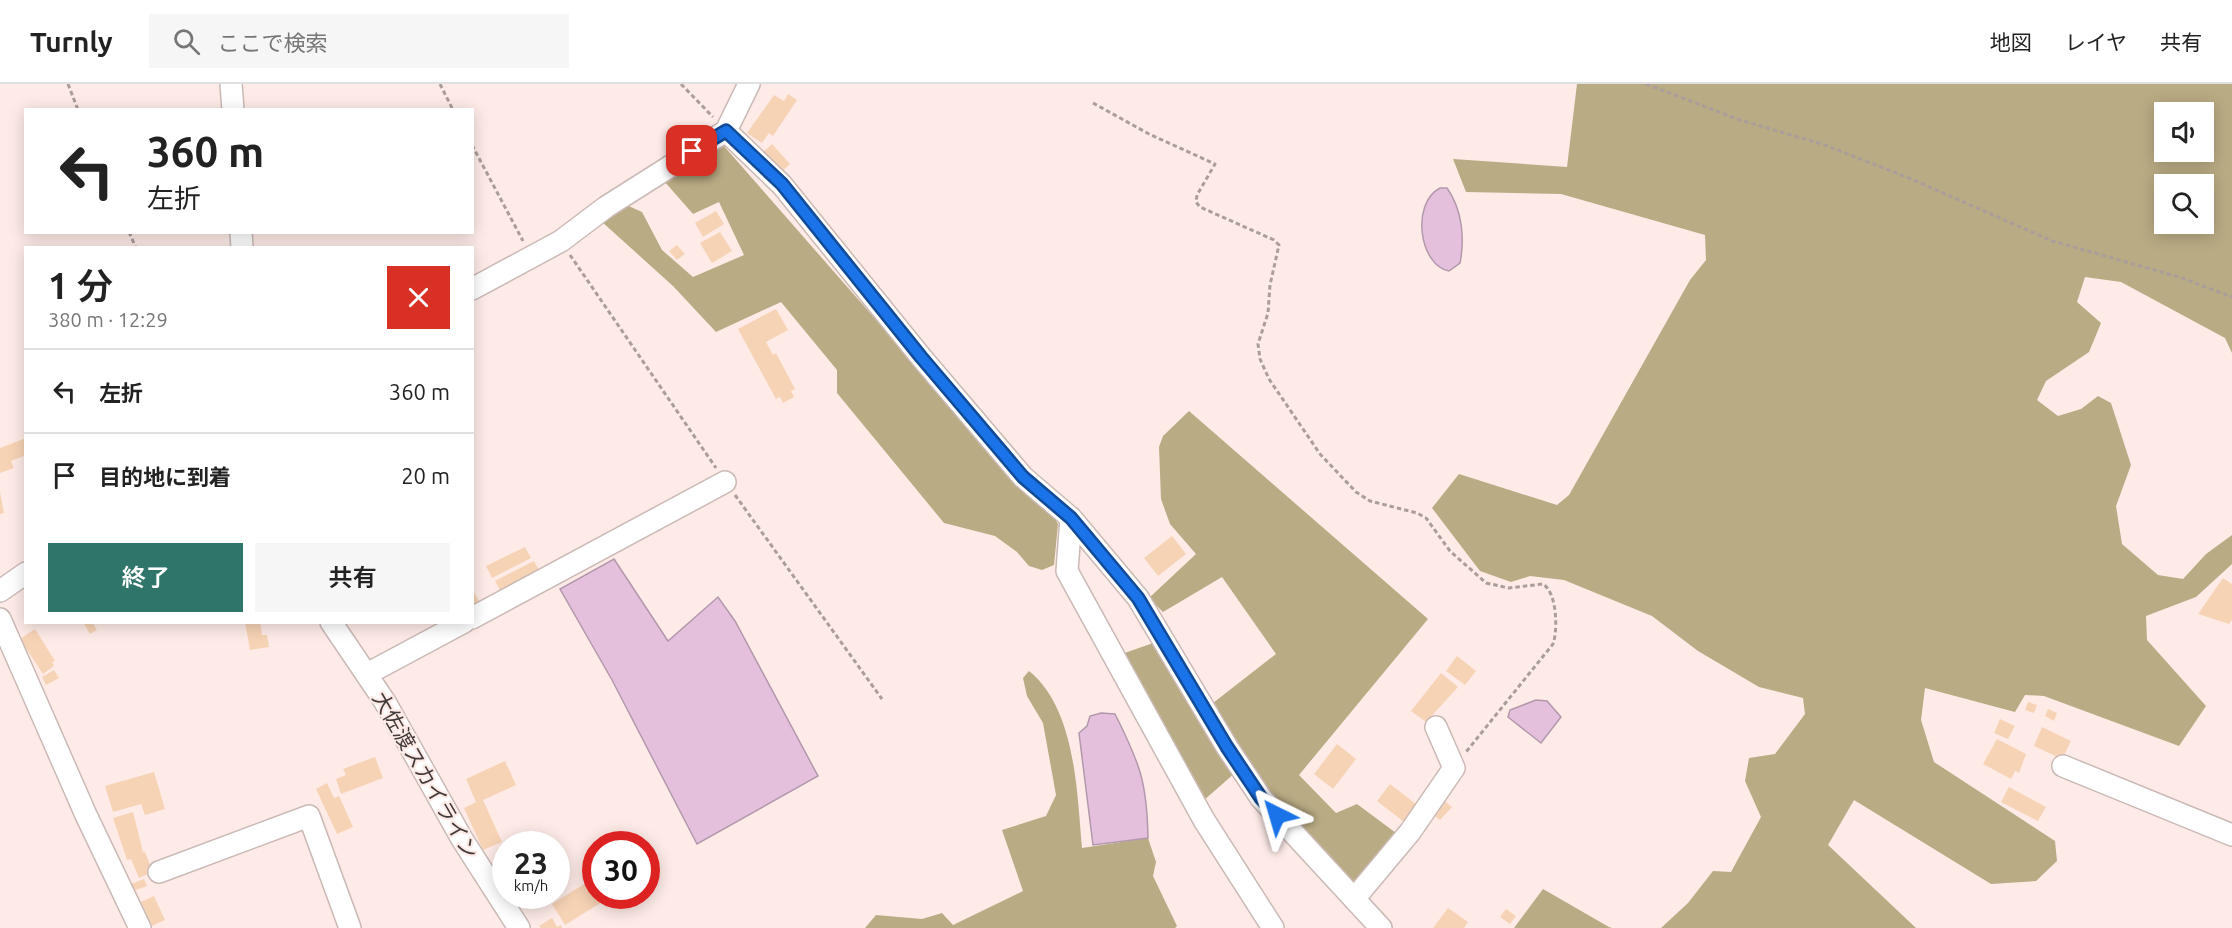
<!DOCTYPE html>
<html lang="ja">
<meta charset="utf-8">
<style>
:root{--surface:#fff;--page:#f6f6f6;--text:#222;--muted:#767676;--line:#e0e0e0;--accent:#307569}
body{margin:0;font-family:Ubuntu,"Noto Sans JP",sans-serif;background:var(--page);color:var(--text);height:100vh;display:flex;flex-direction:column;font-size:22px;white-space:nowrap}
*{box-sizing:border-box;margin:0}
p{font-size:20px;color:var(--muted)}
.icon{flex:none;width:33px;height:33px;fill:none;stroke:currentColor;stroke-width:2;stroke-linecap:round;stroke-linejoin:round}
.map{position:relative;flex:1;overflow:hidden}
.sheet{position:absolute;left:24px;top:162px;width:450px;height:378px;display:flex;flex-direction:column;background:var(--surface);border-radius:0px;box-shadow:0 3px 15px #0003}
.sheet>*{flex:none}
.top-card{position:absolute;left:24px;top:24px;width:450px;height:126px;border-radius:0px;box-shadow:0 3px 15px #0003;background:#fff;color:var(--text);overflow:hidden}
.tools{position:absolute;left:2154px;top:18px;display:grid;gap:12px}
.tools a{display:grid;place-items:center;width:60px;height:60px;border-radius:0px;background:var(--surface);box-shadow:0 3px 15px #0003;font-size:30px}
.speed{position:absolute;left:492px;top:747px;display:flex;gap:12px;font-size:30px;font-weight:700;text-align:center}
.speed>*{display:grid;place-content:center;width:78px;height:78px;border-radius:50%;background:var(--surface);box-shadow:0 3px 15px #0003;line-height:1}
.speed small{font-size:15px;font-weight:400}
.speed .limit{border:9px solid #d22;background:#fff;color:#111}
.pin{position:absolute;display:grid;place-items:center;width:51px;height:51px;color:#fff;margin:-26px;border-radius:12px;box-shadow:0 3px 9px #0006}
.me{position:absolute;width:66px;margin:-33px;rotate:320deg;stroke-linejoin:round;filter:drop-shadow(0 0 4px #0008)}
.turn{display:flex;align-items:center;gap:21px;height:126px;padding:0 24px;font-size:27px}
.turn .icon{width:78px;height:78px;stroke-width:2.5}
.turn b{display:block;font-size:42px;line-height:51px}
.round{display:grid;place-items:center;flex:none;width:63px;height:63px;border-radius:0px;background:var(--page)}
.summary{display:flex;align-items:center;justify-content:space-between;height:102px;padding:0 24px}
h1{font-size:36px;font-weight:600;line-height:45px}
.primary-button{display:flex;gap:12px;margin-top:auto;padding:12px 24px}
.primary-button a{flex:1;height:69px;border-radius:0px;background:var(--accent);color:#fff;font-size:24px;font-weight:600;line-height:69px;text-align:center}
.primary-button a+a{background:var(--page);color:var(--text)}
ul{padding:0;list-style:none}
li{display:flex;align-items:center;gap:18px;height:84px;padding:0 24px;border-top:2px solid var(--line)}
li div{flex:1}
li b{display:block;font-size:22px}
li em{font-style:normal}
header{display:flex;align-items:center;gap:36px;box-sizing:border-box;height:84px;padding:0 30px;background:var(--surface);border-bottom:2px solid var(--line)}
header strong{font-size:28px}
nav{display:flex;gap:33px;margin-inline-start:auto;font-size:21px}
.search{width:420px;height:54px;background:var(--page);display:flex;align-items:center;gap:15px;box-sizing:border-box;padding:0 21px;border-radius:0px;color:var(--muted);font-size:22px}
.map>svg:first-child{display:block}
.forest{fill:#b9ab83;fill-rule:evenodd}
.water{fill:#e4c0dd;stroke:#b398ac;stroke-width:1.5}
.building{fill:#f7d3b5}
.lines{fill:none;stroke-linecap:round;stroke-linejoin:round}
.minor-casing{stroke:#cbb9b5;stroke-width:24}
.path{stroke:#aa9d9a;stroke-width:3;stroke-dasharray:4.5 3;stroke-linecap:butt}
.minor{stroke:#fff;stroke-width:21}
.route-casing{stroke:#114b97;stroke-width:15}
.route{stroke:#1a73e8;stroke-width:10}
.labels{text-anchor:middle;dominant-baseline:central;stroke-width:4.5;stroke-linejoin:round;paint-order:stroke}
.street-label{font-size:21px;fill:#413a38;stroke:#feebe7}
</style>
<header>
<strong>Turnly</strong>
<div class="search"><svg class="icon" aria-label="search" viewBox="0 0 24 24"><circle cx="10" cy="10" r="6"/><path d="M15 15l6 6"/></svg>ここで検索</div>
<nav><a>地図</a><a>レイヤ</a><a>共有</a></nav>
</header>
<div class="map">
<svg width="2232" height="844" viewBox="0 0 2232 844">
<rect width="100%" height="100%" fill="#feebe7"/>
<path class="forest" d="M1577 0H2232V269L2225 254 2121 198 2085 193 2077 218 2101 239 2089 268 2046 297 2037 316 2058 332 2081 325 2098 312 2111 319 2131 381 2116 422 2122 460 2158 491 2183 495 2206 470 2232 451V480L2196 513 2146 532 2147 556 2206 622 2179 662 2044 612 2025 611 2015 628 1925 604 1921 636 1934 678 2055 757 2057 777 2036 797 1991 800 1854 716 1828 761 1916 844H1661L1688 819 1713 787 1731 788 1761 733 1745 697 1749 674 1775 670 1805 630 1803 614 1759 603 1698 567 1652 532 1564 496 1530 492 1511 498 1480 487 1432 424 1459 390 1557 421 1569 411 1690 196 1706 176 1705 151 1561 110 1466 108 1453 75 1567 83ZM2204 28V68H2164V28ZM2204 100V140H2164V100Z
M723 61 990 366 1048 423 1058 440 1054 481 1042 486 1029 482 1017 468 995 452 944 439 837 309V286L781 218 716 248 673 202 601 137 624 120 642 128 662 166 693 193 744 171 719 118 693 130 664 97Z
M1189 327 1428 535 1299 691 1336 729 1357 720 1396 749 1356 802 1265 708 1213 619 1276 570 1222 493 1163 528 1149 514 1196 470 1170 440 1161 415 1159 363 1163 352Z
M1156 558 1236 688 1203 717 1119 571Z
M1029 587C1076 625 1077 709 1082 764L1148 754 1156 778 1153 792 1177 842 1175 844H865L876 831 922 835 942 829 953 841 1023 807 1002 746 1046 732 1056 711 1043 639 1027 612 1023 594Z
M1543 805 1609 843 1612 844H1514Z"/>
<path class="water" d="M1440 104H1447C1462 125 1465 154 1460 179L1449 187C1420 182 1410 120 1440 104Z
M614 475 668 557 718 513 735 537 818 692 697 760 612 596 560 505Z
M1536 616 1547 617 1561 633 1541 659 1508 633 1510 626Z
M1101 629 1115 630C1140 680 1147 698 1148 754L1093 761 1079 649 1087 642 1090 632Z"/>
<path class="building" d="M788 10 797 16 773 52 769 49 762 59 747 49 774 11 784 17Z
M772 60 790 80 779 90 761 70Z
M716 127 724 140 703 153 695 139Z
M720 148 732 167 712 179 700 159Z
M677 161 685 170 677 176 669 167Z
M776 225 788 246 766 258 773 271 776 269 795 305 791 307 794 313 783 319 780 313 776 315 738 245Z
M26 354V371L11 377 14 384 0 389V364Z
M0 408 4 429 0 430Z
M1172 452 1186 470 1158 492 1144 474Z
M525 463 531 474 492 494 486 482Z
M534 477 540 488 501 508 495 497Z
M2223 494 2232 500V536L2229 540 2198 530Z
M472 505 481 520 472 524Z
M83 538H92L97 546 90 550Z
M245 538H260L262 551H267L269 563 250 566Z
M35 545 55 577 52 578 54 582 43 590 20 555Z
M1457 572 1476 587 1465 601 1446 587Z
M54 586 59 594 46 601 42 593Z
M1441 589 1458 603 1426 638 1411 627Z
M2028 618 2037 621 2034 629 2025 626Z
M2048 625 2057 629 2054 637 2045 632Z
M2000 635 2015 642 2008 655 1994 649Z
M2042 643 2071 657 2062 675 2034 662Z
M1997 655 2026 670 2019 689 2015 687 2011 695 1983 680Z
M1337 660 1356 675 1333 705 1314 690Z
M375 673 383 694 341 710 336 695 346 691 343 685Z
M505 677 516 701 483 716 502 758 483 766 464 724 476 718 466 695Z
M154 688 165 725 145 731 141 720 113 728 105 702Z
M327 699 334 714 339 712 353 743 337 750 316 705Z
M1390 700 1421 724 1408 741 1377 717Z
M2009 703 2046 723 2038 737 2001 718Z
M1442 715 1452 723 1440 736 1431 729Z
M133 728 143 768H145L153 788 139 794 131 775 127 776 113 734Z
M506 772V789L503 790 496 776Z
M144 795 147 802 133 807 131 800Z
M589 797 602 818 565 841 552 820Z
M154 812 165 836 152 842 141 818Z
M1448 824 1468 838 1464 844H1433Z
M1506 825 1516 832 1510 840 1500 833Z
M552 834 557 843 561 841 562 844H541L539 842Z"/>
<g class="lines">
<defs>
<path id="minor" d="M231 0 233 26
M726 47 782 101 921 273 1023 393 1071 434 1138 514 1227 663 1261 714 1381 844
M241 148 242 164
M472 205 561 157 606 123 726 47 749 0
M1071 434 1067 487 1204 736 1273 844
M0 507 26 489
M472 534 725 398
M0 535 86 731 140 844
M331 538 385 618 462 755 519 844
M367 590 464 538
M2063 682 2232 751
M159 788 309 732 350 844
M1354 815 1410 748 1454 684 1436 643"/>
</defs>
<use href="#minor" class="minor-casing"/>
<path class="path" d="M68 0 78 26
M440 0 453 26
M681 0 713 33
M1646 0 1740 36 1822 60 1909 94 2052 157 2179 193 2232 213
M1093 19 1149 50 1215 80 1197 111 1196 118 1200 123 1274 156 1279 161 1270 201 1268 229 1258 260 1260 275 1269 295 1320 370 1356 408 1370 417 1417 429 1426 434 1450 467 1486 499 1509 504 1543 500C1557 509 1558 545 1553 560L1466 668
M472 61 523 157
M129 148 136 164
M570 171 716 384
M735 411 882 615"/>
<use href="#minor" class="minor"/>
</g>
<g class="lines">
<defs>
<path id="route" d="M692 67 726 47 782 100 921 273 1023 393 1071 434 1138 514 1227 663 1261 714 1277 731"/>
</defs>
<use href="#route" class="route-casing"/>
<use href="#route" class="route"/>
</g>
<g class="labels">
<g class="street-label">
<text transform="translate(426 691) rotate(60)">大佐渡スカイライン</text>
</g>
</g>
</svg>
<div class="tools">
<a><svg class="icon" aria-label="sound" viewBox="0 0 24 24"><path d="M4 9h4l5-4v14l-5-4H4zM17 9q2 3 0 6"/></svg></a>
<a><svg class="icon" aria-label="search" viewBox="0 0 24 24"><circle cx="10" cy="10" r="6"/><path d="M15 15l6 6"/></svg></a>
</div>
<div class="speed"><div>23<small>km/h</small></div><div class="limit">30</div></div>
<div class="pin" style="left:692px;top:67px;background:#d93025"><svg class="icon" aria-label="arrive" viewBox="0 0 24 24"><path d="M6 21V4h12l-3 4 3 4H6"/></svg></div>
<svg class="me" style="left:1277px;top:731px" viewBox="-20 -20 40 40"><path d="M0-17L14 15 0 8-14 15z" fill="#1a73e8" stroke="#fff" stroke-width="4"/></svg>
<div class="top-card">
<div class="turn"><svg class="icon" aria-label="left" viewBox="0 0 24 24"><path d="M17 20v-9H6M10 6l-5 5 5 5"/></svg><div><b>360 m</b>左折</div></div>
</div>
<section class="sheet">
<div class="summary"><div><h1>1 分</h1><p>380 m · 12:29</p></div><a class="round" style="background:#d93025;color:#fff"><svg class="icon" aria-label="close" viewBox="0 0 24 24"><path d="M6 6l12 12M18 6L6 18"/></svg></a></div>
<ul>
<li><svg class="icon" aria-label="left" viewBox="0 0 24 24"><path d="M17 20v-9H6M10 6l-5 5 5 5"/></svg><div><b>左折</b></div><em>360 m</em></li>
<li><svg class="icon" aria-label="arrive" viewBox="0 0 24 24"><path d="M6 21V4h12l-3 4 3 4H6"/></svg><div><b>目的地に到着</b></div><em>20 m</em></li>
</ul>
<div class="primary-button"><a>終了</a><a>共有</a></div>
</section>
</div>
